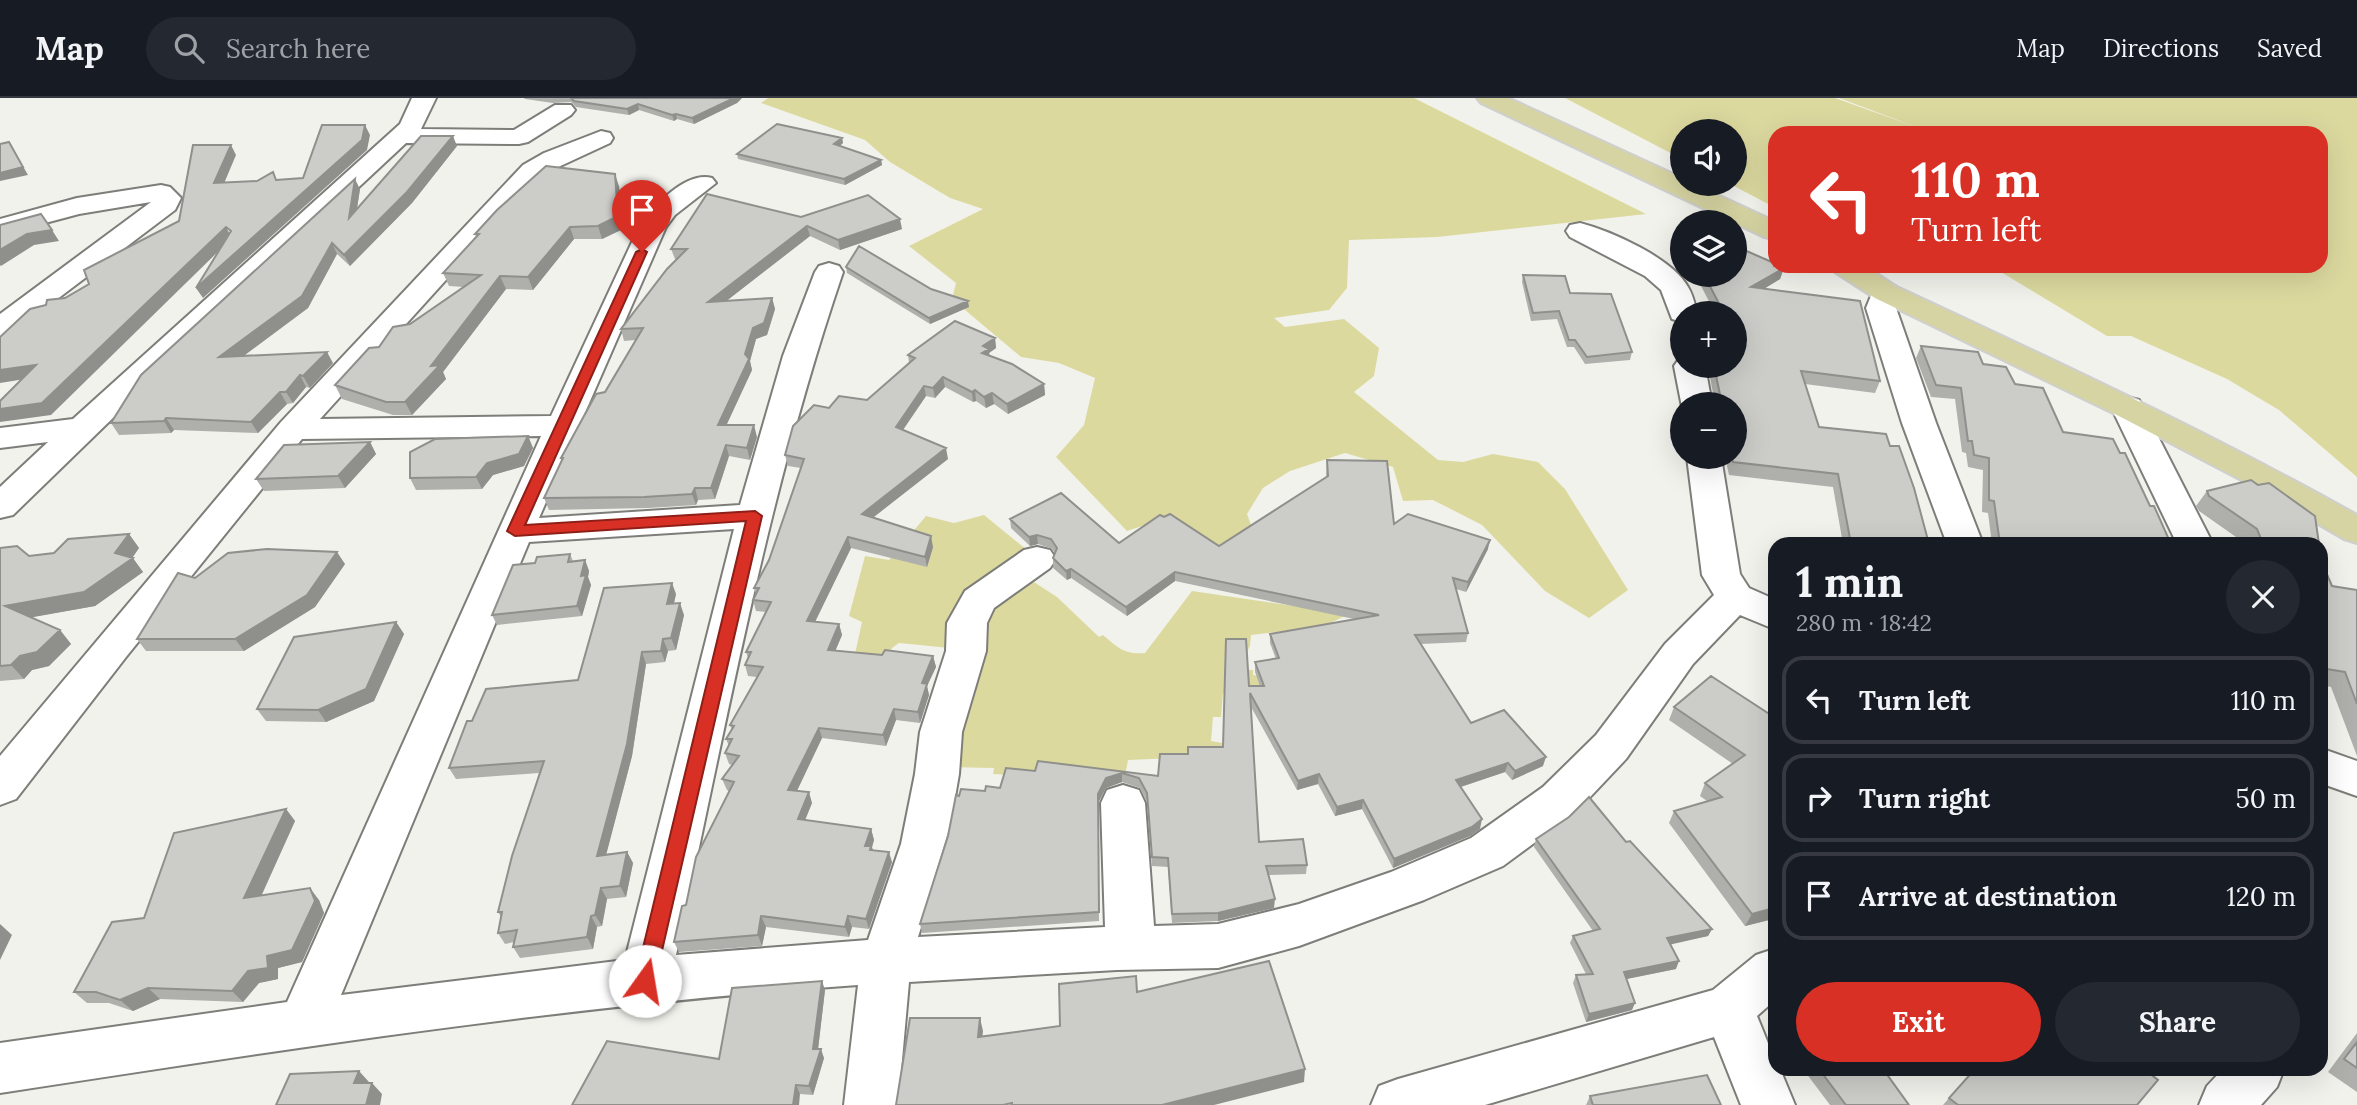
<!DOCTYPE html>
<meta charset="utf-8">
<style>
:root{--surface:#171b24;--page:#242831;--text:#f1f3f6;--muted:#9ea1a6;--line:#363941;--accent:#d93025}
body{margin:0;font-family:Lora,serif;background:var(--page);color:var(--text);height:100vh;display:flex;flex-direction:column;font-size:26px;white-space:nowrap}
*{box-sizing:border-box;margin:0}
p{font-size:23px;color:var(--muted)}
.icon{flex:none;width:38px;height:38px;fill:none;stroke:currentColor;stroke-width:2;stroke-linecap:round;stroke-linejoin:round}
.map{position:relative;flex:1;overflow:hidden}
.panel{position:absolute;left:1768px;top:439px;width:560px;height:539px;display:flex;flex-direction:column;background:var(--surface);border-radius:21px;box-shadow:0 7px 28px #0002}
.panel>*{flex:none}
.guide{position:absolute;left:1768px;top:28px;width:560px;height:147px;border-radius:21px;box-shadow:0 7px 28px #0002;background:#d93025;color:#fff;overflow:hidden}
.buttons{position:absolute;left:1670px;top:21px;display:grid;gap:14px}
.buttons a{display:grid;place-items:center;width:77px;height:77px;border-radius:50%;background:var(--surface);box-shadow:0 7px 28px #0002;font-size:35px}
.pin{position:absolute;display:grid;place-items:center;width:60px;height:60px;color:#fff;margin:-72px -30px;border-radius:50% 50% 50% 0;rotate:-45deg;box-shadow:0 0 7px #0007}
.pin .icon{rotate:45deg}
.me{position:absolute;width:77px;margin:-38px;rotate:13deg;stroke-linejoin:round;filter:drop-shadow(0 0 5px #0008)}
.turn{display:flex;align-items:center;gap:24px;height:147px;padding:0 28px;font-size:32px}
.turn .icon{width:91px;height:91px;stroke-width:2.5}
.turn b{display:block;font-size:49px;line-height:60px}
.round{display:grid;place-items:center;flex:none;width:74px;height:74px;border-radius:37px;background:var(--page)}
.headline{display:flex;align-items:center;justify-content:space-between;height:119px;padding:0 28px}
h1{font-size:42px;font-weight:800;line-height:52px}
.primary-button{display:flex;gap:14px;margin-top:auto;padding:14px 28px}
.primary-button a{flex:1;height:80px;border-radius:42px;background:var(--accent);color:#fff;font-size:28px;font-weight:800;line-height:80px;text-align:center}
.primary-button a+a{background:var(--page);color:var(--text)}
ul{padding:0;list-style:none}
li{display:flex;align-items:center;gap:21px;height:88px;margin:0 14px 10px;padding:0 14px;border:4px solid var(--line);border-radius:21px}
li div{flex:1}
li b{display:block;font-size:26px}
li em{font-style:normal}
header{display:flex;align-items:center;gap:42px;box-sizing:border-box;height:98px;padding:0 35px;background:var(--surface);border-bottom:2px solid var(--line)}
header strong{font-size:33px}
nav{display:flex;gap:38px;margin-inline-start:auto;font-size:24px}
.search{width:490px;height:63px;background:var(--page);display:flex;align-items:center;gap:18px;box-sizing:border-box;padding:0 24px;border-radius:38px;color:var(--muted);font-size:26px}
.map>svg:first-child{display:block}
.green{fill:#dcd99f}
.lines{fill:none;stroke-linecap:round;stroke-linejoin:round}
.minor-casing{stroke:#7d7d79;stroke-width:4}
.major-casing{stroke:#cfcfcf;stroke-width:4}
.minor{fill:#fff;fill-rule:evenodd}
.major{fill:#d7d4a3;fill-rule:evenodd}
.wall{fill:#afafac}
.shaded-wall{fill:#8f8f8c}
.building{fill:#ccccc8;stroke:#8f8f8c;stroke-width:2}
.route{fill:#d93025;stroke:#8d1f18;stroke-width:2}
</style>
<header>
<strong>Map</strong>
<div class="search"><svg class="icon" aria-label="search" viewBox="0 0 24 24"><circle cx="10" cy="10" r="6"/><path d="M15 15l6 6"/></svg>Search here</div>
<nav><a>Map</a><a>Directions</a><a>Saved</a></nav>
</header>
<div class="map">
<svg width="2357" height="1007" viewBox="0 0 2357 1007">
<rect width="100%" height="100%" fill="#f2f2ed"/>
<path class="green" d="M768 0H1414L1646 116 1437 139 1349 142 1347 190 1329 212 1274 220 1285 229 1344 221 1379 250 1374 278 1354 294 1438 362 1463 364 1493 356 1538 364 1565 391 1628 492 1589 520 1545 493 1482 427 1433 402 1403 403 1393 369 1345 355 1290 373 1263 390 1247 416 1258 446 1232 452 1217 447 1172 418 1127 433 1056 359 1084 327 1095 280 1059 265 1021 259 952 201 956 185 909 148 983 111 950 100 890 64 865 42 761 5Z
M1565 0H1835L1922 31 1839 0H2357V379L2279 312 2227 281 2131 238H2107L1991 168H2320V35H1774V109L1730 86H1734V33H1682V61Z
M984 417 1033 457 960 551 899 545 892 550 873 588 853 565 862 524 849 518 865 458 889 462 926 418 954 425Z
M1023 477 1057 499 1099 539 1103 537C1118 550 1125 557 1145 555L1192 493 1349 516 1312 534 1294 532 1251 537 1250 548 1242 563 1247 572H1253V577L1262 578 1260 595H1223L1221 619H1213L1211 643 1222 645 1221 658 1128 662 1124 683 993 676 994 670 945 669 971 535Z"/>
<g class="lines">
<defs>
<path id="minor" d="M412 0H436L421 31 514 32 555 7H571L575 12 571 17 528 44 519 46 406 45 152 282 13 417 0 420V389L48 344 0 350V330L73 321 400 26Z
M601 33 610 35 613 40 610 45 541 77 320 321 551 318 639 129C653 109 685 73 712 80L716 85 675 117 666 129 539 420 740 407 783 258 815 174 819 168 829 165 839 168 843 174C767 396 726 629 676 857L868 842 901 746 915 676 920 634 946 553 947 525 965 493 1024 452 1037 449 1050 452 1056 461 1050 470 994 510 987 525 986 553 962 634 959 676 947 746 918 839 1105 829 1101 705 1107 692 1123 687 1139 692 1145 705 1154 828 1218 826 1299 806 1391 774 1471 740 1543 689 1596 637 1665 546 1714 497 1702 477 1687 359H1721L1740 476 1749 490 1774 501V531L1740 517 1693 566 1626 661 1575 715 1503 768 1424 802 1299 848 1218 870 1117 872 909 884 898 1007H844L858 887C570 907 285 951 0 995V945L287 904 541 338 302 341 126 559 16 701 0 707V658L281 324 523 67 544 55ZM734 431 625 862 341 897 529 444Z
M161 87 170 89 181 100 175 112 11 236 0 239V216L151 104 79 116 0 137V121L77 100Z
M1580 125C1611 133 1672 160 1688 189 1693 197 1695 207 1697 215H1682V224L1672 221 1661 192 1645 178 1570 139 1566 133 1570 127Z
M1885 185 1895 188 1900 194 1896 210 1936 325 1983 446H1947L1902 325 1866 210 1875 188Z
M1679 261H1682V268H1705L1712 306H1682V309L1674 268Z
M2127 299 2139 302 2143 309 2213 446H2177L2111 309 2115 302Z
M2320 650 2357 663V698L2320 685Z
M1774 851V903L1757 918 1774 960V971H1780L1795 1007H1741L1714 939 1485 1007H1371L1379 988 1398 981 1713 892 1756 857Z
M2223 971H2284L2277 989 2261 1007H2199L2207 988Z"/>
<path id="major" d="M1477 0H1508L1682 80V86H1694L1774 123V141L1764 139 1481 5Z
M1831 168H1865L1895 188C2051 261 2207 333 2357 417V445L2344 441 2249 386 2115 316 1875 200 1835 174Z"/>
</defs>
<use href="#minor" class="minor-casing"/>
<use href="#major" class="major-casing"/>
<use href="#minor" class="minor"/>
<use href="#major" class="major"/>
</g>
<path class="wall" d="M524 0H742L737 5 694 26 677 21 674 23 639 12 629 17 576 9 571 4 553 5 525 1Z
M842 40 843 45 840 48 881 62 882 67 845 87 738 61 737 56Z
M457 48 412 105 350 168 337 156 308 210 243 258 333 265 310 290 306 289 293 305 287 306 258 335 174 332 171 335 119 337 111 325 360 91 357 110Z
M619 88 623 131 602 141H574L533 192 506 191 443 274 446 281 412 317H393L342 301 335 287 379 249 464 189 449 188 443 175 476 139 475 136Z
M801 119 902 131 840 152 810 138 726 203 772 200 775 211 767 237 756 241 750 263 752 272 726 327 757 339 750 362 729 358 715 401 698 402 696 407 648 410 549 412 544 400 562 363 561 360 605 294 636 242 624 243 621 231 676 162 675 161 671 151Z
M846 169 931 191 969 209 930 226 847 175Z
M1784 170 1780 181 1764 191 1880 283 1875 295 1805 286 1819 329 1890 348 1929 446H1843L1833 389 1729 377 1725 359H1734V306H1715L1709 274 1711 268H1734V215H1715L1699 184 1701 177H1734Z
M1523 177 1570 195 1632 254 1630 262 1585 266 1574 249H1567L1557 221 1531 223 1522 184Z
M995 240 996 250 989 255 990 258 1044 286 1045 297 1008 316 994 306 986 310 976 303 973 304 945 289 935 300 926 298 903 332 948 361 873 419 933 449 927 469 851 450 815 524 839 526 842 537 835 553 882 557 933 558 936 569 927 588 929 597 920 625 896 622 886 648 822 640 797 693 812 705 805 722 871 731 874 742 872 749 873 752 892 764 869 831 852 829 849 839 766 829 762 848 679 854 674 844 686 807 729 693 727 692 722 681 732 667 729 666 725 655 729 648 726 641 732 632 730 627 757 579 748 578 745 567 748 560 746 554 766 514 756 513 753 502 756 496 754 490 769 462 801 370 788 368 785 357 829 310 867 302 909 265 908 257Z
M1921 248 1983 266 2015 286 2063 334 2120 355 2171 446H1992L1988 415 1982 414 1983 372 1968 369 1966 355 1962 354 1955 301 1931 299 1916 260Z
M528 338 533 350 524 368 493 377 482 391 416 392 410 380Z
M370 344 376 356 345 390 264 393 256 381Z
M1327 362 1394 426 1488 451 1466 494 1456 491 1468 535 1466 544 1421 546 1471 625 1543 668 1512 682 1505 674 1461 689 1480 731 1470 738 1393 770 1362 711 1335 718 1318 686 1297 692 1250 607 1259 744 1307 767 1306 776 1269 777 1274 810 1218 823 1172 825 1168 769 1152 768 1147 704 1140 690 1122 684 1106 690 1098 705 1099 823 922 835 920 826 959 698 1000 690 1035 673 1038 663 1158 678 1188 656 1223 649 1249 588H1260L1255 574V564L1276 561 1270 545V536L1354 521 1175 483 1127 518 1071 480 1067 482 1053 470V460L1055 455 1052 451 1038 446 1030 448 1011 430 1010 421 1119 445 1219 448 1326 379Z
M2207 393 2319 446H2246L2199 413 2196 408Z
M129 436 139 450 132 460 143 474 95 508 31 519 60 532 71 546 49 568 32 572 24 581 0 583V450L29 458 54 455Z
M2320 453 2323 467 2332 488 2357 492V658L2331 589 2320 587Z
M570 456 573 463 585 462 589 473 588 479 591 487 582 518 497 527 492 517 535 465Z
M345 466 315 509 244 553H146L137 541 195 480Z
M676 496 674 505 684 517 676 552 668 553 665 564 646 566 632 658 606 756 627 754 633 765 626 799 607 801 602 828 597 829 593 851 520 860 513 849 514 844 505 846 498 835 501 819 498 814 539 675 456 681 449 670 472 623 578 582Z
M396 524 404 536 374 603 326 624 266 623 257 611Z
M1674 609 1774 619 1773 821 1745 828 1669 725 1674 713 1707 703 1700 698 1705 685 1733 666 1669 622Z
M286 711 295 723 261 797 319 802 324 815 302 864 278 870V881L259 885 243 904 160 901 133 913 109 905H87L74 894 144 820Z
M1536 741 1626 744 1712 831 1708 838 1670 846 1676 871 1627 881 1632 912 1586 924 1573 885 1576 877 1586 876 1570 845 1573 838 1593 833 1534 749Z
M825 892 818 951 824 960 813 997 800 996 719 961Z
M2357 935V994L2328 974Z
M1803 971H1883L1909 1007H1830Z
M1974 971 2137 1007H1943Z
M1590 998 1721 1007H1586Z"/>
<path class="shaded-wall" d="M734 0H742L737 5 694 26 692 20Z
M638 6 639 12 629 17 627 11Z
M676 16 677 21 674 23 672 17Z
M365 27 370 37 367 52 203 200 196 190Z
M453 38 457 48 412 105 350 168 344 157Z
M842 40 843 45 835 51 834 46Z
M9 44 28 77 0 83V75Z
M231 47 236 57 220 95 214 85Z
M881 62 882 67 845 87 844 81Z
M615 76 619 88 623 131 602 141 598 128Z
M355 81 360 91 354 130 349 120Z
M900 121 902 131 840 152 838 142Z
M807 128 810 138 711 215 708 204Z
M226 129 232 140 51 317 0 324V311Z
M570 129 574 141 533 192 528 179Z
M52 132 59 143 34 147 1 168 0 167V152L27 136Z
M332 145 337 156 308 210 226 271 219 259Z
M1784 170 1780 181 1747 201 1751 189Z
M500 178 506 191 443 274 446 281 412 317 405 304 431 268Z
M772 200 775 211 767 237 756 241 750 263 752 272 721 339 718 327 745 256 753 230Z
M968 203 969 209 930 226 929 220Z
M995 240 996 250 989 255 990 261 984 265 983 248Z
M327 254 333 265 310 290 303 278Z
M36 267 44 278 0 285V272Z
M300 277 306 289 293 305 286 294Z
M943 279 945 289 935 300 933 290Z
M1044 286 1045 297 1008 316 1007 306Z
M924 288 926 298 898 339 896 329Z
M975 292 976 303 973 304 972 294Z
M280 294 287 306 258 335 251 324Z
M992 295 994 306 986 310 984 299Z
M166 320 174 332 171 335 164 323Z
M754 327 757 339 750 362 747 350Z
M528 338 533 350 524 368 493 377 482 391 476 379 487 365Z
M370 344 376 356 345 390 338 378Z
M726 347 729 358 715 401 711 390Z
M946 350 948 361 865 426 862 416Z
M695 390 698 402 696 407 692 396Z
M129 436 139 450 130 463 133 460 143 474 95 508 17 522 5 508 115 455Z
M1037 437 1038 446 1030 448 1029 439Z
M931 438 933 449 927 469 925 459Z
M848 439 851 450 810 534 807 523Z
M1490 442 1488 451 1466 494 1468 484Z
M337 454 345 466 315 509 244 553 235 541Z
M585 462 589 473 588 479 591 487 582 518 577 508 581 478Z
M1071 471V480L1067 482 1066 473Z
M1175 474V483L1127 518 1126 509Z
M672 485 676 496 671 518 667 506Z
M680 505 684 517 676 552 671 540Z
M396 524 404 536 374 603 326 624 318 612Z
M839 526 842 537 831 563 828 552Z
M60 532 71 546 49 568 32 572 24 581 11 567 20 558Z
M663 541 668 553 665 564 661 553Z
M642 554 646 566 632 658 603 769 597 758Z
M933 558 936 569 927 588 929 597 920 625 918 614 922 585Z
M894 611 896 622 886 648 883 637Z
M819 630 822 640 792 703 788 692Z
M1546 659 1543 668 1512 682 1515 673Z
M1508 665 1505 674 1454 691 1456 682Z
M1122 675V684L1106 690 1098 705 1099 823 1098 696 1106 680Z
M1319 676 1318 686 1297 692 1298 683Z
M809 694 812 705 801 732 798 721Z
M1363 702 1362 711 1335 718 1337 709Z
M286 711 295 723 255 812 244 800Z
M1482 721 1480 731 1470 738 1393 770 1394 761Z
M871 731 874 742 872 749 874 759 865 748Z
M627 754 633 765 626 799 620 788Z
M889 754 892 764 869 831 866 821Z
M310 790 319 802 324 815 302 864 278 870V881L259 885 243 904 232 893 248 873 267 858Z
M601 790 607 801 602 828 595 817Z
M1275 801 1274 810 1218 823V815Z
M1774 810V818L1773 821 1745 828 1752 816Z
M591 818 597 829 593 851 587 839Z
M761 818 766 829 762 848 758 837Z
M848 818 852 829 849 839 845 829Z
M0 826 12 837 0 862Z
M1712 831 1708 838 1664 848 1667 840Z
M1679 863 1676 871 1621 882 1624 874Z
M822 883 825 892 817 960 813 951Z
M148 890 160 901 133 913 120 902Z
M1635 905 1632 912 1586 924 1589 916Z
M980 920 983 933 981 953 978 939Z
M821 951 824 960 813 997 809 988Z
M1305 971 1304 984 1214 1007H1162Z
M359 973 369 984 364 996 354 985Z
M372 985 382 996 380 1007H366Z
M796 987 800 996 799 1007H793Z"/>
<path class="building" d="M571 0H734L692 20 676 16 672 17 638 6 627 11 574 3Z
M777 26 842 40 834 46 881 62 844 81 737 56Z
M322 27H365L362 42 196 190 231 133 226 129 42 305 0 311V303L36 267 0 272V239L30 211 46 207 47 202 65 200 89 186 84 172 179 123 193 47H231L214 85 257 83 273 74 276 82 303 80Z
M421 38H453L407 94 344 157 332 145 302 198 219 259 327 254 303 278 300 277 286 294H280L251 324 166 320 164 323 111 325 141 277 355 81 349 120Z
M9 44 23 69 0 75V46Z
M546 68 615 76 618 118 598 128 570 129 528 179 500 178 431 268 440 267 405 304H386L335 287 369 250 379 249 393 229 410 226 481 177 443 175 479 136H475L497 112Z
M707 96 801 119 868 97 900 121 838 142 807 128 708 204 772 200 764 225 753 230 745 256 749 261 718 327H754L747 350 726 347 711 390H695L692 396 644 399 544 400 563 360H561L596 296 605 294 643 230 621 231 667 171 687 151H671Z
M41 116 52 132 27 136 0 152V127Z
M859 148 931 191 968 203 929 220 846 169Z
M1742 151 1774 165V168H1780L1784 170 1751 189 1860 203 1880 283 1801 273 1819 329 1886 336 1890 348H1899L1914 390 1929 446H1851L1838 376 1733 364 1732 359H1734V306H1722L1714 268H1734V215H1724L1704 177H1734V155Z
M1523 177 1565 178 1570 195 1611 196 1632 254 1587 259 1575 242H1569L1559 213 1533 215Z
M955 223 995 240 983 248 989 251 982 255 1012 266 1044 286 1007 306 992 295 984 299 975 292 972 294 943 279 933 290 924 288 896 329 946 350 862 416 931 438 925 459 848 439 807 523 839 526 828 552 882 557 885 552 933 558 922 585 927 586 918 614 894 611 883 637 819 630 788 692 809 694 798 721 871 731 865 748H871L870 752 889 754 866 821 848 818 845 829 761 818 758 837 674 844 682 808 686 807 696 759 734 684 722 681 739 658 725 655 732 641H726L734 628 730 627 763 569 745 567 751 554H746L771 504 753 502 759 490H754L769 462 804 361 785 357 793 328 814 307 829 310 839 298 867 302 915 260 908 257Z
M1921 248 1978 254 1983 266 2006 269 2015 286 2043 290 2063 334 2113 341 2120 355H2125L2150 408H2154L2171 446H2000L1994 403 1989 402V360L1974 357 1972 343H1968L1961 290 1936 287Z
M528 338 519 356 487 365 476 379 410 380V354L435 341Z
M370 344 338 378 256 381 284 347Z
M1327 362 1387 363 1394 426 1408 416 1490 442 1468 484 1453 480 1468 535 1415 537 1471 625 1504 612 1546 659 1515 673 1508 665 1456 682 1482 721 1472 729 1394 761 1363 702 1337 709 1319 676 1298 683 1250 595 1259 744 1303 741 1307 767 1266 768 1275 801 1218 815 1172 816 1168 760 1152 759 1147 695 1139 680 1122 675 1106 680 1098 696 1099 814 920 826 948 738 956 697 959 698 961 691 985 693 986 688 1000 690 1006 670 1035 673 1038 663 1158 678 1160 656H1188V649H1223L1226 541H1246L1249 588H1264L1255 564 1279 560 1270 536 1379 517 1175 474 1126 509 1071 471 1066 473 1053 460 1057 450 1051 441 1037 437 1029 439 1010 421 1061 395 1119 445 1160 417 1164 419 1170 416 1219 448 1328 378Z
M2251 382 2258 387 2269 385 2315 418 2319 446H2263L2257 431 2209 398 2207 393Z
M129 436 115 455 133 460 84 494 5 508 60 532 37 554 20 558 11 567 0 568V450L17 448 29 458 54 455 68 441Z
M267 451 337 454 307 497 235 541H137L178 475 195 480 228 455Z
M2320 453 2323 467 2332 488 2357 492V606L2345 574 2320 570Z
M570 456 568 464 585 462 581 478 586 477 577 508 492 517 513 467 535 465 537 459Z
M672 485 667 506 680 505 671 540 663 541 661 553 642 554 627 646 597 758 627 754 620 788 601 790 595 817 591 818 587 839 513 849 517 832 498 835 502 814H498L512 758 544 663 449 670 467 623H472L486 591 578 582 604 490Z
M396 524 366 591 318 612 257 611 294 539Z
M1711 578 1774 619V810L1752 816 1674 713 1722 699 1705 685 1745 657 1674 609Z
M1589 699 1626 744 1630 743 1712 831 1667 840 1679 863 1624 874 1635 905 1589 916 1576 877 1593 876 1573 838 1600 831 1536 741 1569 719Z
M286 711 244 800 310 790 315 803 292 852 267 858 268 870 248 873 232 893 148 890 120 902 96 894H74L112 824 144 820 174 735Z
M1269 863 1305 971 1162 1007H1012V1005L1003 1007H896L910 920H980L978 939 1060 928 1059 886 1136 878 1137 894Z
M822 883 813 951H821L809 988 796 987 793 1007H572L607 943 719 961 732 890Z
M2357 944V970L2344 961Z
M1819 971H1883L1909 1007H1846Z
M1975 971H2144L2158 982 2137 1007H1958L1949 1000Z
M359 973 354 985H372L366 1007H276L290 976Z
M1707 977 1721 1007H1593L1590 998Z"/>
<path class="route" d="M642 151 647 154 525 427 755 413 762 418 655 883 652 890 645 892 638 890 635 883 746 423 515 438 507 433 636 154Z"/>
</svg>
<div class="buttons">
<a><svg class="icon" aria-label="sound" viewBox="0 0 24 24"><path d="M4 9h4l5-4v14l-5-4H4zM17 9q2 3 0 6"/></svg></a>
<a><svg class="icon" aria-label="layers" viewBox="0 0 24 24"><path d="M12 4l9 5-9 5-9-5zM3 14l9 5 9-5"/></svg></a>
<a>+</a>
<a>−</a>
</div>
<div class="pin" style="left:642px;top:154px;background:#d93025"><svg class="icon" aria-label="arrive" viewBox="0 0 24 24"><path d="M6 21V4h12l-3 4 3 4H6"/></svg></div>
<svg class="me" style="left:645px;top:883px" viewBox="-20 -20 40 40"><circle r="19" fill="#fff"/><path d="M0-13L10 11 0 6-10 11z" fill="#d93025"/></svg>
<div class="guide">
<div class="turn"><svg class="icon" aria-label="left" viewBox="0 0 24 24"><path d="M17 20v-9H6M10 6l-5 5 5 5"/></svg><div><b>110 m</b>Turn left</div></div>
</div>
<section class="panel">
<div class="headline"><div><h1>1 min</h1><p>280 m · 18:42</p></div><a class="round"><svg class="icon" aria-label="close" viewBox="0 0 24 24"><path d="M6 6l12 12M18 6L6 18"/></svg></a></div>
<ul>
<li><svg class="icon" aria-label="left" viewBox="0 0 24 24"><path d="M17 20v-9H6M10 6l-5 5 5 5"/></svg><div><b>Turn left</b></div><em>110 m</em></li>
<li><svg class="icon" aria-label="right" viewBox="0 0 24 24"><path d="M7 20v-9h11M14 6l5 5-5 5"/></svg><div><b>Turn right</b></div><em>50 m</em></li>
<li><svg class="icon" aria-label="arrive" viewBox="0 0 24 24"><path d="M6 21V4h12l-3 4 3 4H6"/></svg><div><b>Arrive at destination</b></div><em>120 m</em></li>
</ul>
<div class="primary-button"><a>Exit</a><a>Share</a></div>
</section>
</div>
